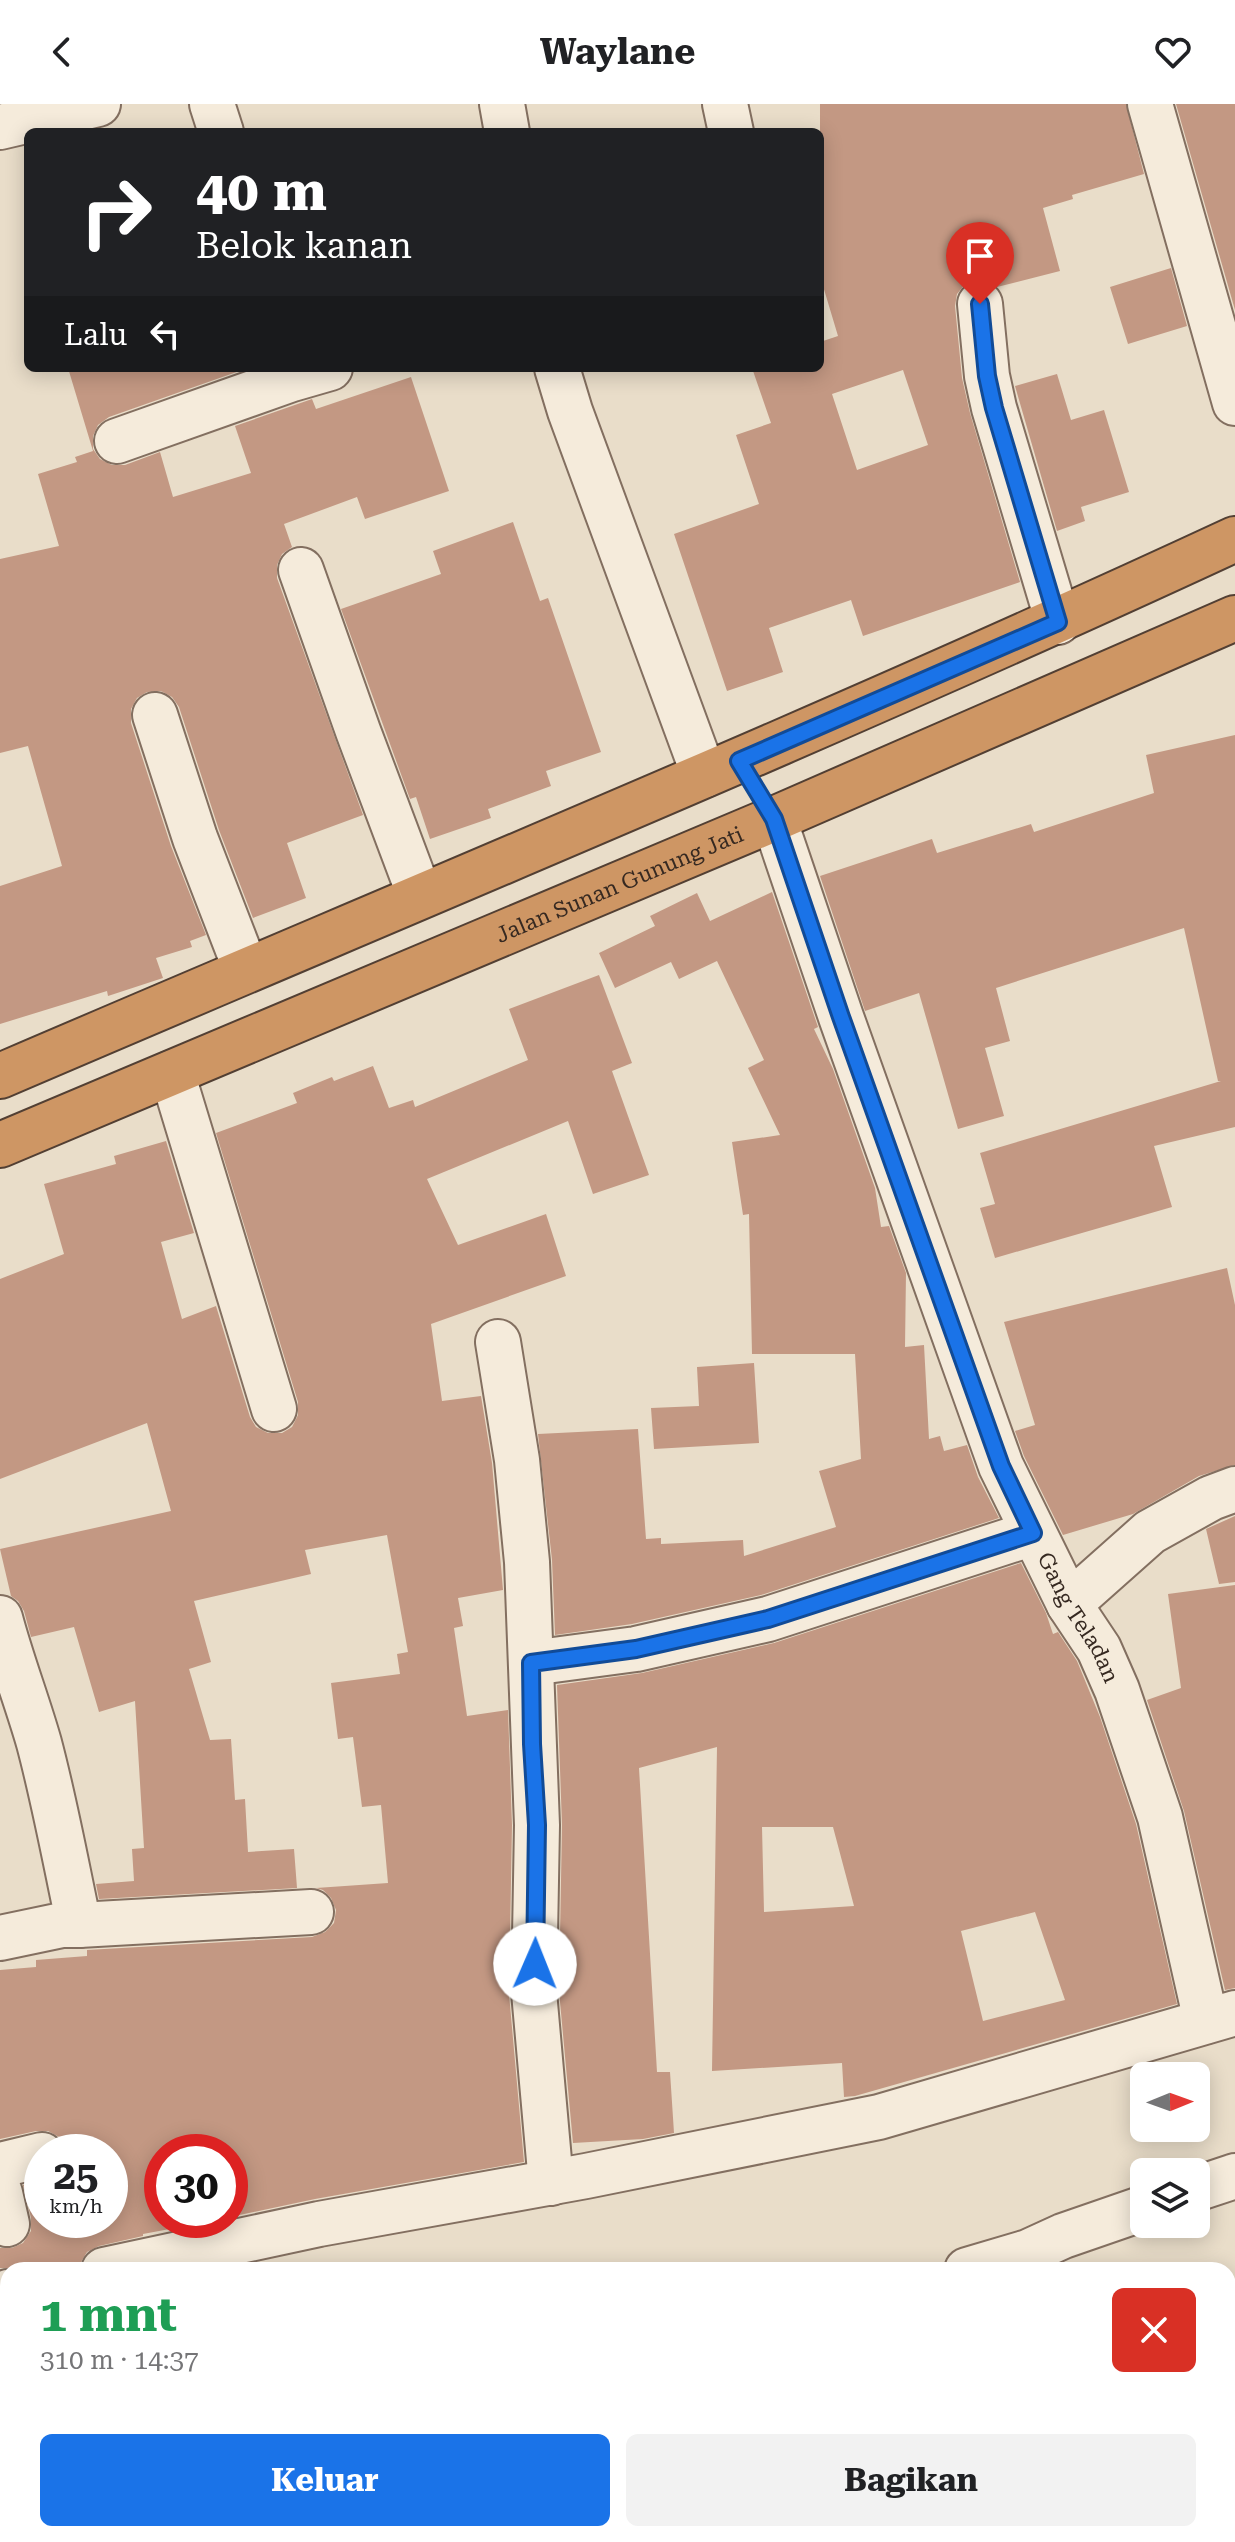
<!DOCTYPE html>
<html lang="id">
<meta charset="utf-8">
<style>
:root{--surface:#fff;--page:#f2f2f2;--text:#202124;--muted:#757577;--accent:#1a73e8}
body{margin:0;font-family:"Roboto Serif",serif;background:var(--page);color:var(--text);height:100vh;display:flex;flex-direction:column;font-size:30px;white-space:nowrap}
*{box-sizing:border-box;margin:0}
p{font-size:26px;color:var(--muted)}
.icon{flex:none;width:44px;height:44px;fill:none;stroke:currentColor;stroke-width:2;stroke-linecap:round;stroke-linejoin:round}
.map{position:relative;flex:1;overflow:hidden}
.drawer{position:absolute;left:0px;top:2158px;width:1236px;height:280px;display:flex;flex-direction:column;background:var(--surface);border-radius:24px 24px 0 0;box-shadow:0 4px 20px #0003}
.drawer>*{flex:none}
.top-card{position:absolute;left:24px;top:24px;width:800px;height:244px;border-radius:12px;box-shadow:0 4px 20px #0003;background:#202124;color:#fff;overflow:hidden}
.needle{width:52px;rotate:89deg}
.fabs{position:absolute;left:1130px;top:1958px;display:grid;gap:16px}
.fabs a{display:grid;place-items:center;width:80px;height:80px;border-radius:12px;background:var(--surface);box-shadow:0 4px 20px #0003;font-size:40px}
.speed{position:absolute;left:24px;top:2030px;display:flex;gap:16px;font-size:40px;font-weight:700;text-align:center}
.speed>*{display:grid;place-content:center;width:104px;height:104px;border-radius:50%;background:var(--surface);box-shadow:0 4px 20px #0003;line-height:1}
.speed small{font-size:20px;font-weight:400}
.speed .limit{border:12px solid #d22;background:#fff;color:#111}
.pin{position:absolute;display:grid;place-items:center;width:68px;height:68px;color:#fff;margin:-82px -34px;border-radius:50% 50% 50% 0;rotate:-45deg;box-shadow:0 0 8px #0007}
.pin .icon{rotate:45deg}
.me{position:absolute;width:88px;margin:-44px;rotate:1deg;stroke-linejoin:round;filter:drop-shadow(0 0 6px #0008)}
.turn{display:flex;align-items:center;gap:28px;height:168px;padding:0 40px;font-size:36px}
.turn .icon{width:104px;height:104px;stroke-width:2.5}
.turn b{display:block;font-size:56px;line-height:68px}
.then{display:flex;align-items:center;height:76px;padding:0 40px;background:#0003;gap:16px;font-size:30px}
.round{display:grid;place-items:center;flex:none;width:84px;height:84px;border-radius:12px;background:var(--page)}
.headline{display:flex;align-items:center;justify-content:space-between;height:136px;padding:0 40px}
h1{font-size:48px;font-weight:700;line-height:60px;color:#1e9e55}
.button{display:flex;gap:16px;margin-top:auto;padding:16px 40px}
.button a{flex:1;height:92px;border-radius:12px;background:var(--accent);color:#fff;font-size:32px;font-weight:700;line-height:92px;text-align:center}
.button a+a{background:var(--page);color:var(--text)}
header{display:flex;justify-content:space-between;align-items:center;height:104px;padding:0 40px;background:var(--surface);font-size:36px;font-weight:700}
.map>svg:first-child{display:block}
.building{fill:#c39883;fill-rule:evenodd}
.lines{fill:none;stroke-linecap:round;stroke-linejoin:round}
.minor-casing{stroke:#836f60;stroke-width:48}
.highway-casing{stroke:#523f33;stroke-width:48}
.minor{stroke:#f5ebdb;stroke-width:44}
.highway{stroke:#ce9664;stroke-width:44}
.route-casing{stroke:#114b97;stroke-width:20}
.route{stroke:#1a73e8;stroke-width:14}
.labels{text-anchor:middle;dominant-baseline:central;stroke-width:8;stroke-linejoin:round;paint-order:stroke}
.street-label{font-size:22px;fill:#362921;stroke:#f2e8d7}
</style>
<header><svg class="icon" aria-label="back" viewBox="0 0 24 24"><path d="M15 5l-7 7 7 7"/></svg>Waylane<svg class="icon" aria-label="heart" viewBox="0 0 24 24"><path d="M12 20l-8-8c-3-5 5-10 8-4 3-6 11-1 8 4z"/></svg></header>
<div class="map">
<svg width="1235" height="2438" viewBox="0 0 1235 2438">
<rect width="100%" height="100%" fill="#e9ddc9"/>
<path class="building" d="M820 0H1126L1144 70 1072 91 1073 95 1043 104 1060 167 997 183 990 177 977 175 965 180 957 190 955 202 962 274 970 309 1020 478 863 532 851 496 769 524 783 568 727 587 674 430 759 400 736 331 771 319 752 264H820V238L838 232 820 172ZM903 266 928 341 857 366 832 290Z
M1176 0H1235V206Z
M1171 164 1187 222 1128 240 1110 183Z
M68 264H248L109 313 98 321 93 332V345L100 355 112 361H125L160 348 173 393 251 369 235 322 312 295 316 305 411 273 449 387 365 415 357 393 284 420 292 443 282 450 277 461V474L363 711 287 739 306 794 253 814 219 726 179 603 172 593 161 587 147 588 137 594 131 605V619L171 742 206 831 190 837 192 843 156 854 163 874 108 892 107 887 0 920V782L62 762 28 642 0 649V455L59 442 38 370 77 358 75 353 93 347Z
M1057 270 1071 316 1104 306 1129 388 1081 403 1085 417 1057 427 1015 282Z
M513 418 540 497 548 494 601 648 546 667 551 682 488 705 491 714 430 735 416 693 410 695 341 505 441 470 433 447Z
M1235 631V1023L1154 1042 1172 1103 995 1154 980 1104 995 1100 980 1049 1221 977H1218L1184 824 996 884 1010 937 985 944 1004 1012 958 1025 919 889 865 907 820 772 932 735 937 749 1031 720 1034 728 1154 689 1146 651Z
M772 788 818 923 814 925 833 965 875 1084 881 1123 889 1122 906 1169 905 1243 924 1241 929 1335 940 1332 944 1347 967 1341 978 1373 999 1414 761 1491 632 1520 555 1531 552 1456 538 1330 638 1325 646 1435 661 1434V1440L743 1436 744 1452 836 1423 819 1367 861 1355 855 1250H752L749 1110 743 1111 732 1038 780 1031 748 964 764 956 717 857 679 875 671 858 615 884 599 849 655 822 650 812 697 789 710 817Z
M599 871 632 959 612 967 649 1071 593 1090 568 1017 427 1075 458 1141 546 1110 566 1172 431 1220 442 1297 481 1292 492 1359 503 1486 458 1494 463 1522 454 1524 467 1612 508 1606 512 1721 509 1890 524 2058 315 2095 230 2113V2048H162V2116H218L143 2130V2132L99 2142 87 2148 81 2158 80 2164 72 2166 0 2164V2144H12L23 2139 31 2127V2114L23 2081 42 2077V2116H110V2048H66L61 2034 48 2027H36L0 2035V1866L36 1863V1856L87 1852V1846L312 1833 325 1828 334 1819 336 1806 331 1794 323 1786 316 1784 388 1779 381 1701 362 1703 353 1633 338 1635 331 1579 400 1570 397 1550 408 1548 387 1431 305 1446 311 1470 194 1497 211 1558 189 1565 210 1636 231 1635 235 1696 245 1695 248 1748 294 1745 297 1784 99 1795 96 1780 134 1777 132 1745 144 1744 135 1597 99 1608 74 1523 31 1533 24 1507 18 1497 11 1492 0 1445 171 1407 147 1319 0 1375V1175L64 1150 44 1080 116 1060 114 1052 166 1037 194 1129 161 1138 182 1215 216 1202 250 1313 256 1323 268 1329H282L292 1323 298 1311V1298L216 1029 297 999 293 989 332 973 334 977 373 962 389 1004 413 996 415 1003 528 956 509 905Z
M1227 1164 1235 1201V1361L1199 1372 1133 1410 1063 1431 1024 1352 1015 1327 1035 1321 1004 1218Z
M754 1259 759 1339 654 1345 651 1304 699 1302 697 1263Z
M1235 1412V1478L1219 1480 1206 1425Z
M1021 1459 1046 1509 1053 1530 1058 1528 1077 1557 1100 1613 1136 1720 1177 1900 855 1992 844 1993 842 1959 712 1967 717 1643 639 1664 657 1968H670L674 2029 643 2035 573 2039 559 1887 562 1721 557 1581 642 1569 774 1539ZM762 1723H833L854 1802 764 1808ZM1035 1808 1065 1896 983 1917 961 1827Z
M1235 1481V1884L1225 1886 1184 1707 1147 1596 1181 1584 1168 1490Z"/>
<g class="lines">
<defs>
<g id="minor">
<path d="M212 0 221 28"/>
<path d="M502 0 507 28"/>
<path d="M725 0 731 28"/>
<path d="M1150 0 1235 299"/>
<path d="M0 23 98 0"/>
<path d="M980 200 987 272 994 304 1058 518"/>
<path d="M557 264 570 307 704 671"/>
<path d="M117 337 292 275 330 264"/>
<path d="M301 466 358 627 420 792"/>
<path d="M155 611 195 734 246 866"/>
<path id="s1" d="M774 715 841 913 1001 1362 1069 1500 1099 1545 1117 1586 1160 1713 1206 1917"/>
<path d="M172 969 274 1305"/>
<path d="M498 1238 517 1356 527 1458 537 1721 534 1888 551 2079"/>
<path d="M1069 1500 1150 1428 1211 1394 1235 1385"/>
<path d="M0 1514C11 1556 27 1597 39 1639 55 1699 66 1760 79 1821H62L0 1834"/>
<path d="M531 1559 636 1545 768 1515 1033 1429"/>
<path d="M79 1821 311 1808"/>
<path d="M0 2061 42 2051"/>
<path d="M1196 2085 1235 2072"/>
<path d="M0 2089 7 2120"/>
<path d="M104 2166 319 2120 586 2072 879 2013 1235 1909"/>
<path d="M967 2166 1028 2148 1063 2132 1144 2104"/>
<path d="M0 2191 8 2188"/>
<path d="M213 2430 216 2438"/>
<path d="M589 2430 591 2438"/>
<path d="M1125 2430 1127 2438"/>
<path d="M118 2438 142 2430"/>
</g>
<g id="highway">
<path d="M0 972C412 795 828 624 1235 435"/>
<path id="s2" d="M0 1041 774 715 1235 514"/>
</g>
</defs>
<use href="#minor" class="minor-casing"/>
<use href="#highway" class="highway-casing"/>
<use href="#minor" class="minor"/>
<use href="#highway" class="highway"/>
</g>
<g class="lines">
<defs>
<path id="route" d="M535 1860 537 1721 532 1640 531 1559 636 1545 768 1515 1033 1429 1001 1362 841 913 774 715 739 657 1058 518 994 304 987 272 980 200"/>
</defs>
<use href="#route" class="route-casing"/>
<use href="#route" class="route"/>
</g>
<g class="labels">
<g class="street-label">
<text stroke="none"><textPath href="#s2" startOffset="672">Jalan Sunan Gunung Jati</textPath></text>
<text stroke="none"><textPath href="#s1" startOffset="856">Gang Teladan</textPath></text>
</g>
</g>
</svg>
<div class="fabs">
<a><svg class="needle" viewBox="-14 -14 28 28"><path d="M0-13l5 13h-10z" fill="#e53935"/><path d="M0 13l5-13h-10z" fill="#757577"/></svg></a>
<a><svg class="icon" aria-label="layers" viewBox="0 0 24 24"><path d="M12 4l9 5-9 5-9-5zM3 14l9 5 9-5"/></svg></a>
</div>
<div class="speed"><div>25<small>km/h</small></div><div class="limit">30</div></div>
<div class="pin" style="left:980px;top:200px;background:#d93025"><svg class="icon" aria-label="arrive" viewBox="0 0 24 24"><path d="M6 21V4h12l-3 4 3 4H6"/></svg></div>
<svg class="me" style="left:535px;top:1860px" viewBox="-20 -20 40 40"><circle r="19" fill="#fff"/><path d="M0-13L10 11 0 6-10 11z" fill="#1a73e8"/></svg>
<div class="top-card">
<div class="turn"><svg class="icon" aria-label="right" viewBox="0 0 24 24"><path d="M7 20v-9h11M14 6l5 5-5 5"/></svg><div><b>40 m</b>Belok kanan</div></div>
<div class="then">Lalu<svg class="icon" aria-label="left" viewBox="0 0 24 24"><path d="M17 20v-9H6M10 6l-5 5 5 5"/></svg></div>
</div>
<section class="drawer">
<div class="headline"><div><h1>1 mnt</h1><p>310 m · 14:37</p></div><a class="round" style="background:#d93025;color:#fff"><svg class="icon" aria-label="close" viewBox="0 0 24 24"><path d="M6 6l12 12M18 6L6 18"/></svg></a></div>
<div class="button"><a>Keluar</a><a>Bagikan</a></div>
</section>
</div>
